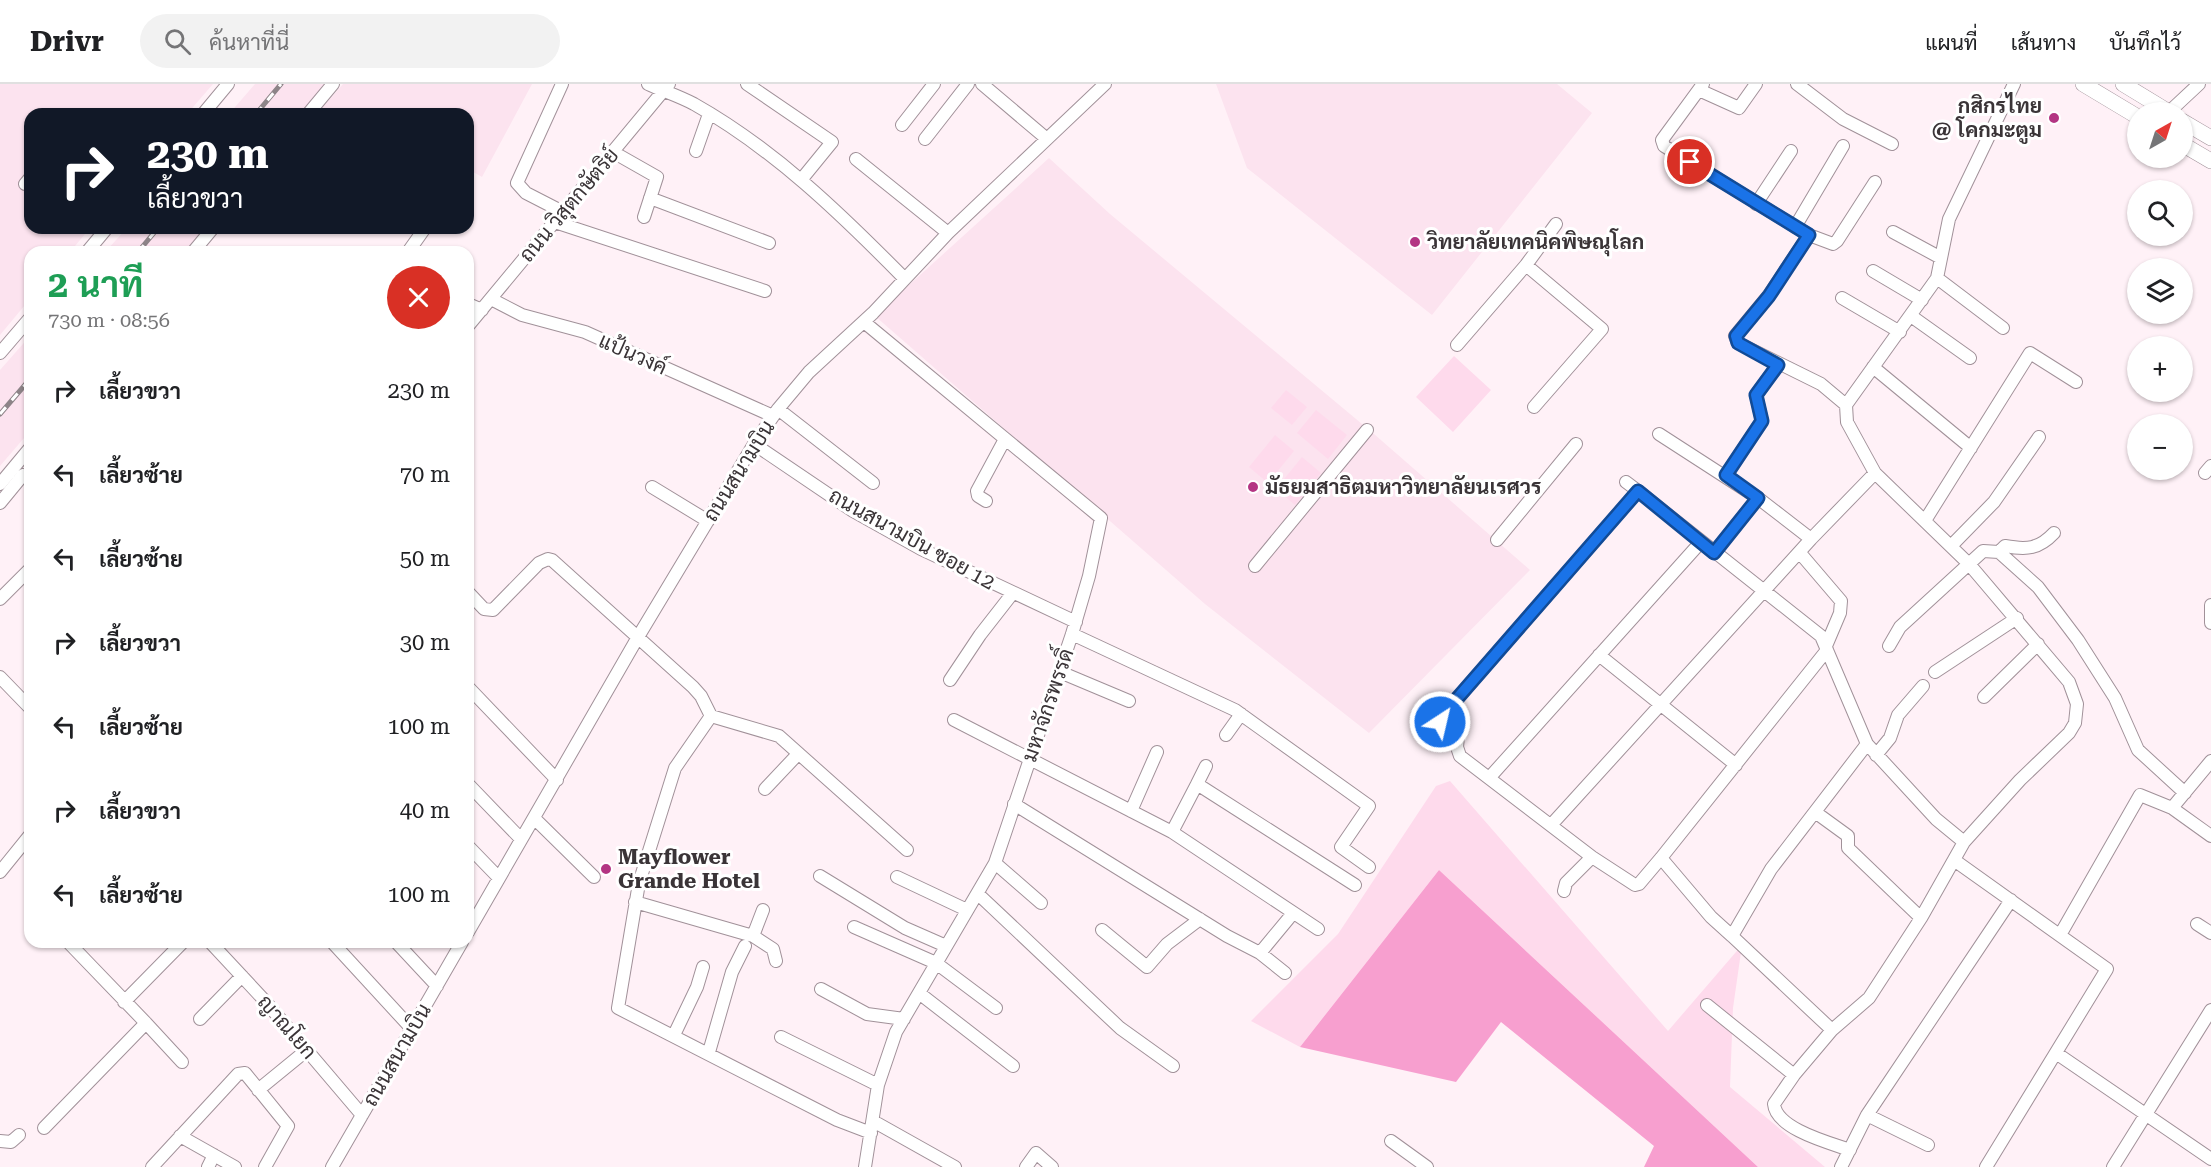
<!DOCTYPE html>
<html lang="th">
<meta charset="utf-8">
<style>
:root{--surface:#fff;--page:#f2f2f2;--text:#202124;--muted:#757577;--line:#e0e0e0}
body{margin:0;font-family:"Roboto Serif",Sarabun,serif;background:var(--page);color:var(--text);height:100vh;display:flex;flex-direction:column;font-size:22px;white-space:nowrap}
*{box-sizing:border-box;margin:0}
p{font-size:20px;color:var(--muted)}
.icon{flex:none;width:33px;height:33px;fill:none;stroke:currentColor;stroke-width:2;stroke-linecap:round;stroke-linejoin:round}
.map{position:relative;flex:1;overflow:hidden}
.panel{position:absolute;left:24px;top:162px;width:450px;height:702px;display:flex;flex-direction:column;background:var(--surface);border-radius:18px;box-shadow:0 2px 4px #0004}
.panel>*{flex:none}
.hud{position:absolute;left:24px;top:24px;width:450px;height:126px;border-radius:18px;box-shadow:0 2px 4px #0004;background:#111827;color:#fff;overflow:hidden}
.needle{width:39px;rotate:39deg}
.tools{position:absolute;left:2127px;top:18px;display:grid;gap:12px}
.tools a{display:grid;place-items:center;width:66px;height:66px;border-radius:50%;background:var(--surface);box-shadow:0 2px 4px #0004;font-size:30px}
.pin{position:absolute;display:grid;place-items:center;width:51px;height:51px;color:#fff;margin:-26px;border:3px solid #fff;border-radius:50%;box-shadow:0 2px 6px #0007}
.me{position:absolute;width:66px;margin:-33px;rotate:35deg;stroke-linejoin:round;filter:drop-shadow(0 0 4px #0008)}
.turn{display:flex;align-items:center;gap:21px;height:126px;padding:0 24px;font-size:27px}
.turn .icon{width:78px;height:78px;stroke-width:2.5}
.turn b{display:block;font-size:42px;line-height:51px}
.round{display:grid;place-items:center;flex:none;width:63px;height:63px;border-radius:32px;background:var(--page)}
.summary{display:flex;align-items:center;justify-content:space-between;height:102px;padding:0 24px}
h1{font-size:36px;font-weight:700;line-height:45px;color:#1e9e55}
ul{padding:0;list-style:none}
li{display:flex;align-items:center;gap:18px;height:84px;padding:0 24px}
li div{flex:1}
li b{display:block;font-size:22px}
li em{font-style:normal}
header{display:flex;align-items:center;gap:36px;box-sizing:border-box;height:84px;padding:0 30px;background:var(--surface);border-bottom:2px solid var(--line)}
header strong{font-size:28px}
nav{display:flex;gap:33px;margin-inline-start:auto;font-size:21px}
.search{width:420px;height:54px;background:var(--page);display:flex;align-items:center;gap:15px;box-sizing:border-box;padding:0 21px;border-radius:33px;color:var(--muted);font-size:22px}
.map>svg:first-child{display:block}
.built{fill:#fce3ef}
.green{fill:#fedaec}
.water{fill:#f79fcf}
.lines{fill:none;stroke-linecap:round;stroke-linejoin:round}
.minor-casing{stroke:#a19199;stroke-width:14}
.major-casing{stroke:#a19199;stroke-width:16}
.minor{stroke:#fff;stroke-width:12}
.major{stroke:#fff;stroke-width:15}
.rail-casing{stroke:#8d8488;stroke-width:5}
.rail{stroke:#fff;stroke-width:3;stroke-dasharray:9;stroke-linecap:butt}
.route-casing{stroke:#114b97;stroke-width:15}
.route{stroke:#1a73e8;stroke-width:10}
.poi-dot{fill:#b33583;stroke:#fff;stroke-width:2}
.labels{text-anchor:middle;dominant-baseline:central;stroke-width:6;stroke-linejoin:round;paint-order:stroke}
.poi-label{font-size:21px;font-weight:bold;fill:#3a3437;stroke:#fff;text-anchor:start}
.street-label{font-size:21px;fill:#3a3437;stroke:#fff}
</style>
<header>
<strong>Drivr</strong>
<div class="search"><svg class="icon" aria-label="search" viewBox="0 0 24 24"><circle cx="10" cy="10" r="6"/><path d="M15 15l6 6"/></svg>ค้นหาที่นี่</div>
<nav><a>แผนที่</a><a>เส้นทาง</a><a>บันทึกไว้</a></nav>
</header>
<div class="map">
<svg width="2211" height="1083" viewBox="0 0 2211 1083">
<rect width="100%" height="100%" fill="#fff1f7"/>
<path class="built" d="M0 0H213L187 30H30V144H90L70 168H30V215L0 251Z
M255 0H327L302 30H229Z
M343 0H532L482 93 468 85V30H317Z
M1216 0H1557L1592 29 1432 231 1247 84Z
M1049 74 1110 130 1374 350 1530 486 1369 649 1205 520 875 232Z
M127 144H205L184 168H105Z
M30 252V347L0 382V286Z"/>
<path class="green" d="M1454 272 1491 306 1453 348 1416 313Z
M1286 306 1307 323 1292 341 1271 324Z
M1316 326 1347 351 1328 375 1297 349Z
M1275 351 1294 367 1268 399 1249 383Z
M1302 373 1321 389 1295 421 1276 405Z
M1450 697 1668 947 1742 861 1733 924 1730 1003 1825 1083H1758L1439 786 1300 963 1251 937 1338 850 1436 702Z"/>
<path class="water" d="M1439 786 1758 1083H1644L1654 1062 1501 938 1456 998 1300 963Z"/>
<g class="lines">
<defs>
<path id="minor" d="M562 0 517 99 526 109 563 128
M648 0C663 7 679 12 694 20 774 65 841 130 905 195
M747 0 832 58 801 96
M982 0 1047 55
M1703 0 1662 56 1664 62 1809 151 1769 211 1735 252 1738 259 1821 300 1846 321 1847 338 1875 389 1969 480 2069 598 2077 620 2075 639 2069 649 2020 696 1964 758 1921 834 1869 914 1832 946 1794 991 1774 1020C1776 1045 1830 1059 1850 1066
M1797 0 1843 35 1892 60
M1699 6 1739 24 1756 0
M2169 28 2199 0
M203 30 228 0
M308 30 333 0
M902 41 934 0
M925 55 968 0
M696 67 709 30
M613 68 657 93 644 133
M856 75 948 149
M25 100 30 94
M650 114 769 159
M1756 120 1791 67
M555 138 765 207
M1795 143 1843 62
M1893 148 1941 174
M1809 151 1833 160 1837 157 1875 98
M87 168 107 144
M193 168 213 144
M408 168 425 144
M1526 181 1602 245 1534 323
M1873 187 1922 216
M1937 194 2003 244
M1842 214 1900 248
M491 215 522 231 585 248 773 332
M468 220 482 226
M1911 232 1970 274
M864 238 1101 434 1089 492 1072 550 995 779 896 948 878 1001 865 1083
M468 242 669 0
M1457 261 1526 181 1556 140
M0 269 30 234
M1873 283 1971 364
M1846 321 1937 194 1949 135 2014 0
M778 325 873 399
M1659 350 1758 414 1714 469
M754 360 853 427 921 465 1076 538
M2205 389 2211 382
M1726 391 1762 337 1756 311 1778 281
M1626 398 1638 407 1441 633 1440 638 1458 653 1457 663 1460 672 1592 773 1635 801 1639 800 1661 774 1827 566
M0 400 30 364
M652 403 708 437
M1638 407 1821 552 1867 660 1936 735 1964 758
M1758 414 1811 455
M986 417 978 412 977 407 1005 355
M0 419 23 391
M1926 435 2030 269 2076 298
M1497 456 1576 360
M1952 461 1994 418 2039 353
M1999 468 2005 462C2027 466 2039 465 2054 449
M1800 469 1841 517 1840 529 1826 562
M1255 482 1367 346
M468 508 484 525 493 526 539 479 548 475 552 476 693 603 701 612 711 632 675 684 639 799 618 924 837 1036 871 1049
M0 515 30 485
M2211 521V539
M1072 550 1235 626 1369 722 1341 763 1369 783
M1889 562 1900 543 1983 467 1999 468 2038 503 2078 556 2115 614 2138 666 2185 709
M1599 571 1736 681
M1060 588 1129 617
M1935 588 2017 534
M0 593 30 624
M950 596 980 551 1012 510
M468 603 557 696
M1984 613 2038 560
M711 632 779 652 907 766
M954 636 1172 748 1318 845
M1226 651 1241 630
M1876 671 1890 654 1898 631 1923 602
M2211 677 2172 724 2211 752
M1490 693 1700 459
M468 700 521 755
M1197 700 1206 682
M765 705 798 670
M1014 720 1227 852 1260 869 1285 889
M1131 727 1157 668
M1815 728 1848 752V764L1921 834
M534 734 594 793
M1552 740 1811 455 1875 389
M1172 748 1197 700 1355 801
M468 762 499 794
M1661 774 1711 833 1732 852 1771 785 1867 660
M1954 776 2107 885 1986 1083
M995 779 1041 819
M0 788 30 751
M820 792 905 844 946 862
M897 793 967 826
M1564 807 1566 799 1592 773
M978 810 1120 944 1173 982
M635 818 753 852 773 865 776 877
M2197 840 2211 849
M854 843 936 879 996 924
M1102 846 1147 883 1167 860 1200 835
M468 848 638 553 754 360 778 325 809 288 873 229 948 149 1105 0
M2060 851 2140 711 2172 724
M753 852 763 826
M1732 852 1832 946
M210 858 265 917 362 1031
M332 858 412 945
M396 858 437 902
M1260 869 1289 834
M821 905 867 930 904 935
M919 909 1013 982
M124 918 183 858
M1707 921 1794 991
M200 935 242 892
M146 939 182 978
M674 951 697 903 703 883
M781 953 878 1001
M709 968 732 888 745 862
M2056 969 2211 1075
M258 1006 307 966
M1867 1031 1928 1061
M873 1037 955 1083
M44 1044 146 939 68 858
M180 1052 235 1083
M0 1057 11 1058 19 1051
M1391 1057 1427 1083
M152 1083 238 990 245 989 288 1042 265 1083
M208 1083 214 1071
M332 1083 462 858
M1026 1083 1036 1069 1052 1083
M1841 1083 1867 1031 2011 816
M2113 1083 2211 926"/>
<path id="major" d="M2083 0 2138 33
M2123 0 2169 28
M2182 37 2211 54
M2182 60 2211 77"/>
</defs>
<use href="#minor" class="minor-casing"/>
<use href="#major" class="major-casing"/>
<use href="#minor" class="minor"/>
<use href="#major" class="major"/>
<defs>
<path id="rail" d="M256 30 281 0
M138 168 158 144
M0 330 30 295"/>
</defs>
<use href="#rail" class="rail-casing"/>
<use href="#rail" class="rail"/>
</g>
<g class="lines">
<defs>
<path id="route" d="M1440 638 1441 633 1638 407 1714 469 1758 414 1726 391 1762 337 1756 311 1778 281 1738 259 1736 252 1769 212 1809 151 1690 78"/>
</defs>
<use href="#route" class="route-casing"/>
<use href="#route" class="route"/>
</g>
<g class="poi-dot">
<circle cx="2054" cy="34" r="6"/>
<circle cx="1415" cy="158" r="6"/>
<circle cx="1253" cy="403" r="6"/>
<circle cx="606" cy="785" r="6"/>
</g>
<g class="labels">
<g class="poi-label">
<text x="2042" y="22" text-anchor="end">กสิกรไทย<tspan x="2042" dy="24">@ โคกมะตูม</tspan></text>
<text x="1427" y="158">วิทยาลัยเทคนิคพิษณุโลก</text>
<text x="1265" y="403">มัธยมสาธิตมหาวิทยาลัยนเรศวร</text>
<text x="618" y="773">Mayflower<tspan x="618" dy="24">Grande Hotel</tspan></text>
</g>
<g class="street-label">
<text transform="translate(569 121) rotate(-50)">ถนน วิสุตกษัตริย์</text>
<text transform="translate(633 270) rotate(24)">แป้นวงค์</text>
<text transform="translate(739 387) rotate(-58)">ถนนสนามบิน</text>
<text transform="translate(912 455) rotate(29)">ถนนสนามบิน ซอย 12</text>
<text transform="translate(1048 621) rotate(-71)">มหาจักรพรรดิ์</text>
<text transform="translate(287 943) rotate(49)">ญาณโยก</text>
<text transform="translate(397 971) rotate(-60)">ถนนสนามบิน</text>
</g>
</g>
</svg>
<div class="tools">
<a><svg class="needle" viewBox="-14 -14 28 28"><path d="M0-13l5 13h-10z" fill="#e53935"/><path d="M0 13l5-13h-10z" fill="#757577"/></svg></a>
<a><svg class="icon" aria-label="search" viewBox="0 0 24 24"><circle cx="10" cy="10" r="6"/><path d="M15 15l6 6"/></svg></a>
<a><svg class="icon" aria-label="layers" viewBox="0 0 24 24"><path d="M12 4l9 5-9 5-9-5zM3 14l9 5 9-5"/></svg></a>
<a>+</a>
<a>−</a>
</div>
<div class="pin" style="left:1690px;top:78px;background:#d93025"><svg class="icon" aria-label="arrive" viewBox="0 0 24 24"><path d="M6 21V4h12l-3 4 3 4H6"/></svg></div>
<svg class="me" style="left:1440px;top:638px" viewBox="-20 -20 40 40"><circle r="17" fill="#1a73e8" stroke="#fff" stroke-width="3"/><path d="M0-11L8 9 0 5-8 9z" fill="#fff"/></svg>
<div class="hud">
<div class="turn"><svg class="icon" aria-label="right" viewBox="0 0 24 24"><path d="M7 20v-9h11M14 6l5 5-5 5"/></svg><div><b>230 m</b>เลี้ยวขวา</div></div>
</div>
<section class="panel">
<div class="summary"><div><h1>2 นาที</h1><p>730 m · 08:56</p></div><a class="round" style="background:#d93025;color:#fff"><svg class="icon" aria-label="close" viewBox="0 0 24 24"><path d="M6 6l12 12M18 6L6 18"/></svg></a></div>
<ul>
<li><svg class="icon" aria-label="right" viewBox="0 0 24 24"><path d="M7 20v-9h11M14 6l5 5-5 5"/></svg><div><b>เลี้ยวขวา</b></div><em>230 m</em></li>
<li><svg class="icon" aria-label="left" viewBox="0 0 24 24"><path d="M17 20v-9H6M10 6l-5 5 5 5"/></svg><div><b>เลี้ยวซ้าย</b></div><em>70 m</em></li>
<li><svg class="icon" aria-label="left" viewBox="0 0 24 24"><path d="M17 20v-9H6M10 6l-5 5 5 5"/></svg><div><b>เลี้ยวซ้าย</b></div><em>50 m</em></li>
<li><svg class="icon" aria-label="right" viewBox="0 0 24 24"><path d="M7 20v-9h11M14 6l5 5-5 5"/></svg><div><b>เลี้ยวขวา</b></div><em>30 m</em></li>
<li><svg class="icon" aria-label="left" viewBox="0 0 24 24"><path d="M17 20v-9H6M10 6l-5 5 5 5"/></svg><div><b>เลี้ยวซ้าย</b></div><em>100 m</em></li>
<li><svg class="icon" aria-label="right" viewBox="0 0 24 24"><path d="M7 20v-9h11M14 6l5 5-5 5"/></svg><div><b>เลี้ยวขวา</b></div><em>40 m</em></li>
<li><svg class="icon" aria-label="left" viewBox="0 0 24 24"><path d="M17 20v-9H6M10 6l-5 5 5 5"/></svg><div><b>เลี้ยวซ้าย</b></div><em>100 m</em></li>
</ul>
</section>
</div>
